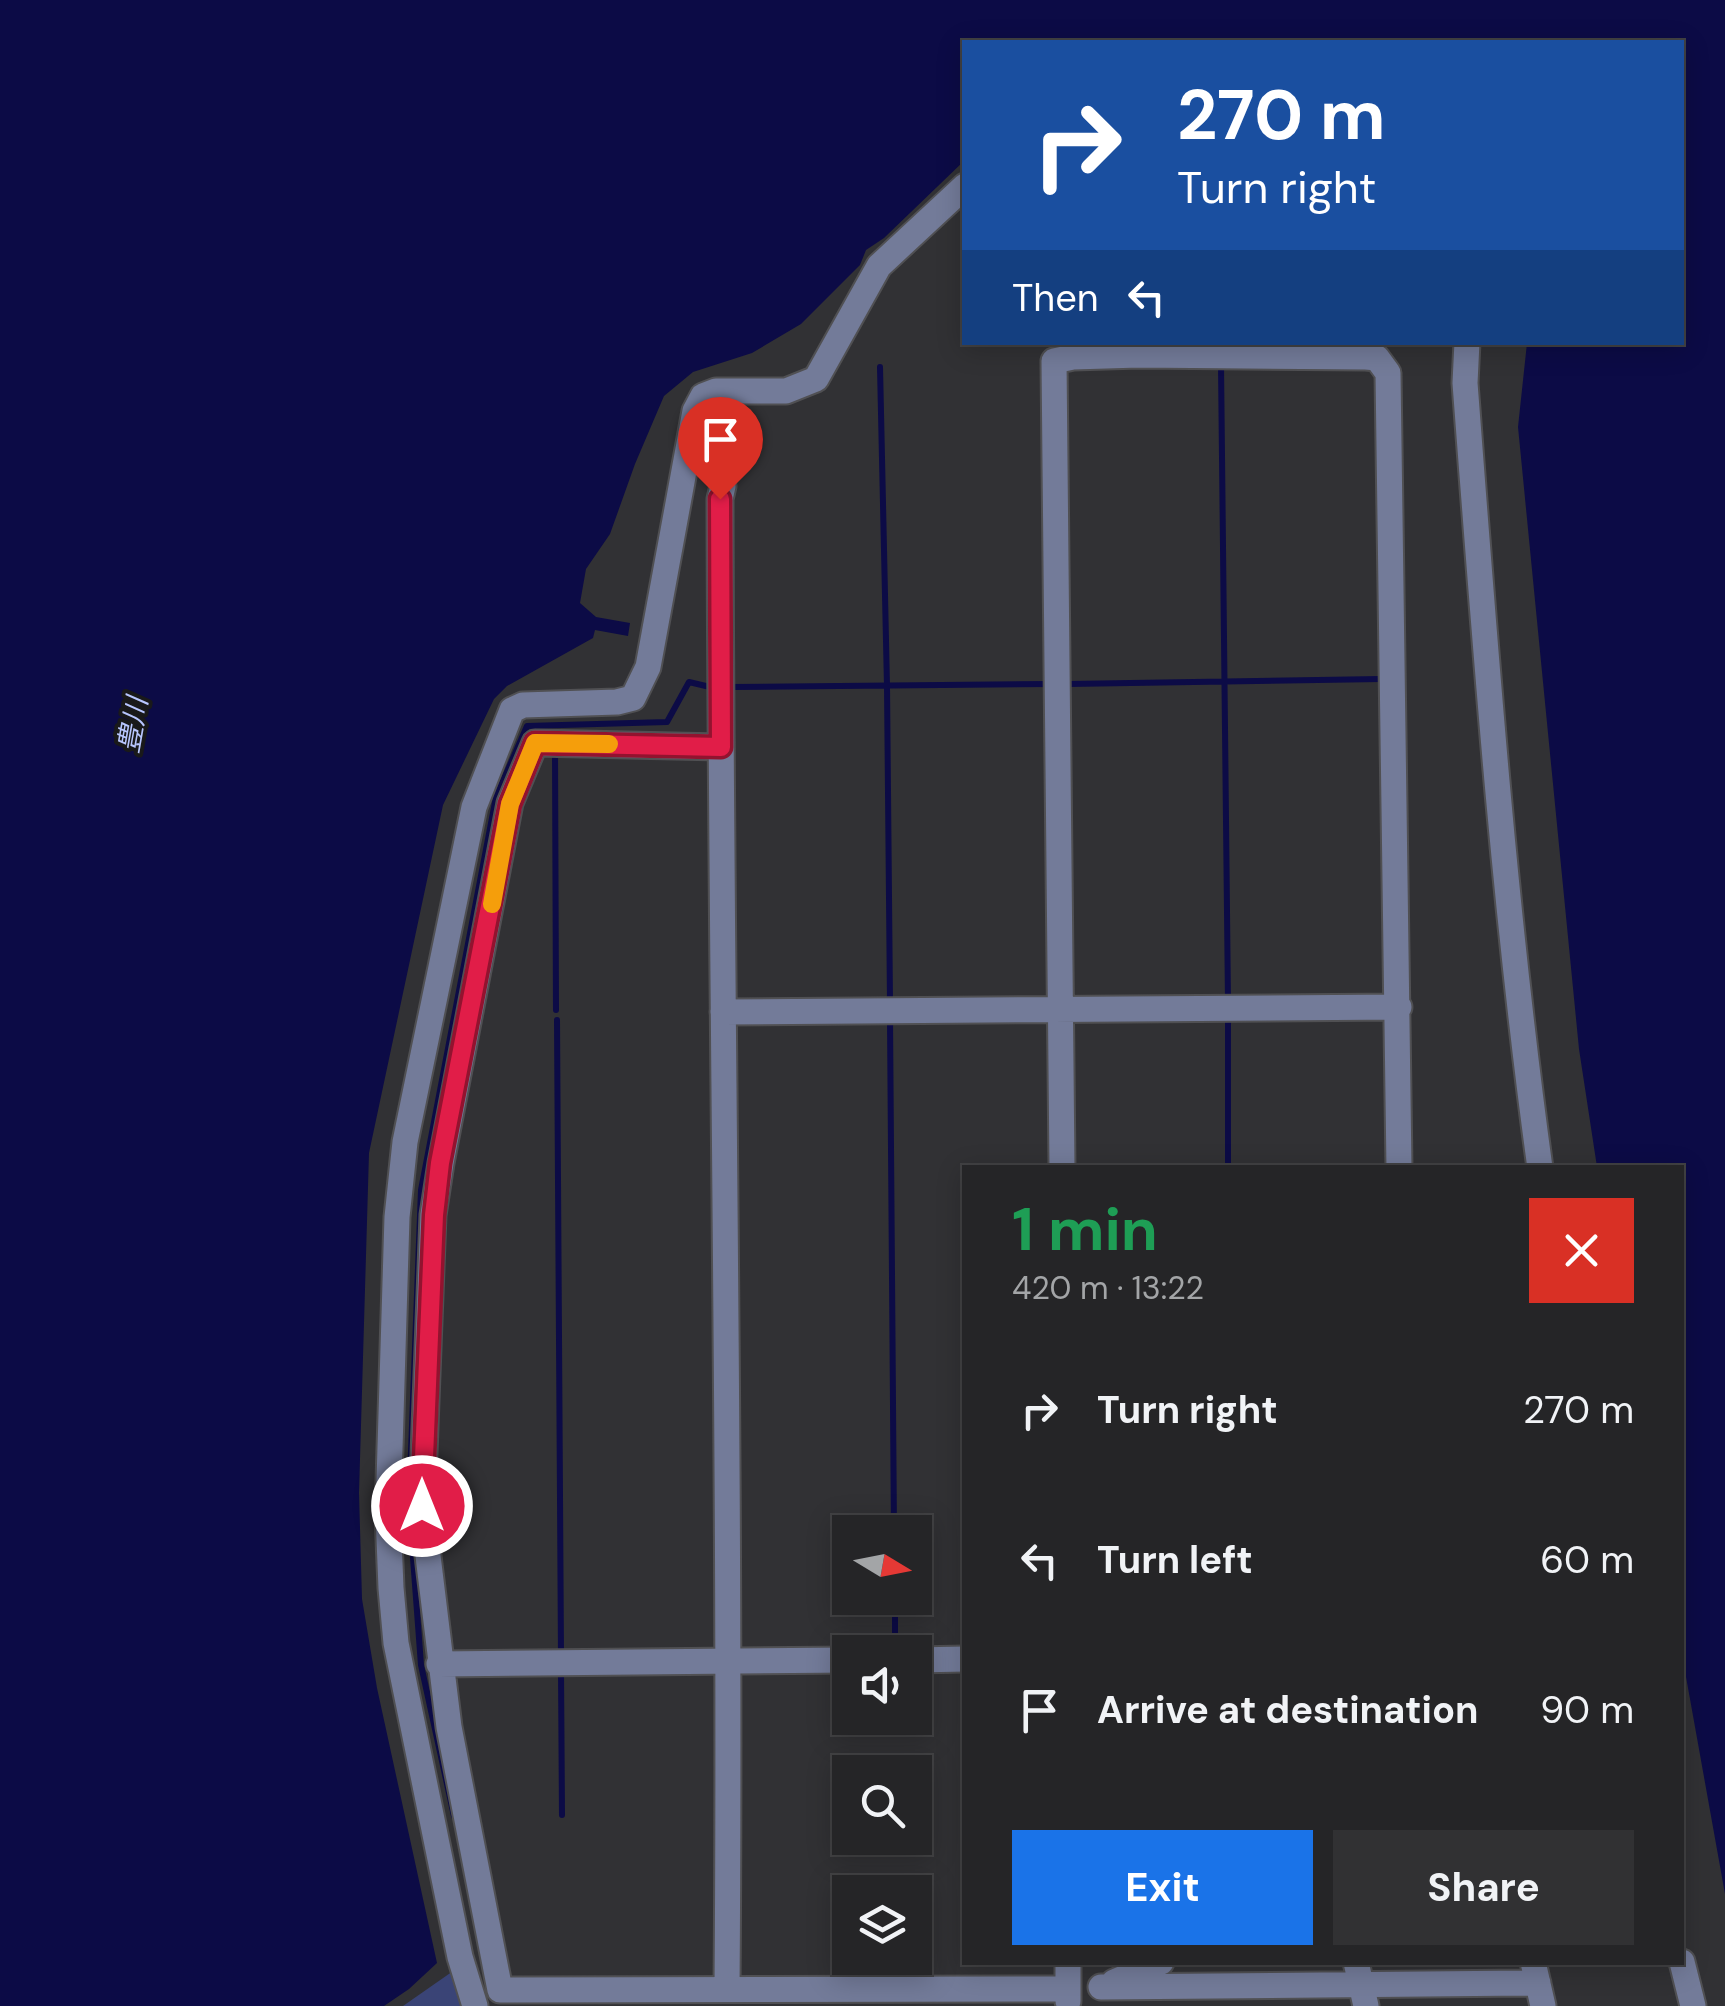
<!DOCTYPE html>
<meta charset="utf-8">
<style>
:root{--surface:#252527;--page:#313133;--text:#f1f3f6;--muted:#a3a5a7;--line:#424244;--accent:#1a73e8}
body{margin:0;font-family:"DM Sans","Noto Sans JP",sans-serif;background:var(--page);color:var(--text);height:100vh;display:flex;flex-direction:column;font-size:38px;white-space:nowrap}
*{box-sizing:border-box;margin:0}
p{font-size:32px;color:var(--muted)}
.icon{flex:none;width:55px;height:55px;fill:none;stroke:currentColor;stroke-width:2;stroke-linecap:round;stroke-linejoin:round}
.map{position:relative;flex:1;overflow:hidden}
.drawer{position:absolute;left:962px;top:1165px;width:722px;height:800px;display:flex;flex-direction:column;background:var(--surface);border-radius:0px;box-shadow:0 5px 25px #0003,0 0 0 2px var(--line)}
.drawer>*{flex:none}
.hud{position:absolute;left:962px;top:40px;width:722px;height:305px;border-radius:0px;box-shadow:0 5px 25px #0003,0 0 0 2px var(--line);background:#1a4fa0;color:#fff;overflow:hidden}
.needle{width:65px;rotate:100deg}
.fabs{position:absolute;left:832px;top:1515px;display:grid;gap:20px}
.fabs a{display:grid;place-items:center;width:100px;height:100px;border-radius:0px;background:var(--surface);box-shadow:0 5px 25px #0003,0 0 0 2px var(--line);font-size:50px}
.pin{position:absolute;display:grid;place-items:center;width:85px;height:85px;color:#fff;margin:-102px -42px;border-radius:50% 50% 50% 0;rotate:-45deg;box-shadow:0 0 10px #0007}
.pin .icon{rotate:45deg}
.me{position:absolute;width:110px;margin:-55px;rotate:0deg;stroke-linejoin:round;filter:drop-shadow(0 0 8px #0008)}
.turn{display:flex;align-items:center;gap:35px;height:210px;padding:0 50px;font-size:45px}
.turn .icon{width:130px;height:130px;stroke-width:2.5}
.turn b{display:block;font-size:70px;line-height:85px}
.then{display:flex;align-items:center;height:95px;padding:0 50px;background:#0003;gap:20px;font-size:38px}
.round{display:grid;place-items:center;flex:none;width:105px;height:105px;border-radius:0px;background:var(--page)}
.head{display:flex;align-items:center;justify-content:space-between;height:170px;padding:0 50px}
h1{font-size:60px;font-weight:700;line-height:75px;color:#1e9e55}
.cta{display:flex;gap:20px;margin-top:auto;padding:20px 50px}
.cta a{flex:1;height:115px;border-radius:0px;background:var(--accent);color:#fff;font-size:40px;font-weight:700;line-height:115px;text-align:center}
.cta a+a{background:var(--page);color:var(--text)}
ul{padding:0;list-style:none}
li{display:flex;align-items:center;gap:30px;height:150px;padding:0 50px}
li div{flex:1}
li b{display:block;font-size:38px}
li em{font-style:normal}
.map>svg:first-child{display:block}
.green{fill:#3a4476}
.water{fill:#0c0b46}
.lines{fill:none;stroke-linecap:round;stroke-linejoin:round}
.stream{stroke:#0c0b46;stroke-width:6}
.minor-casing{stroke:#505053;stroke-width:29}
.minor{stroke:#737b99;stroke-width:25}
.route-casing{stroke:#92132f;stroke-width:25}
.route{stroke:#e11d48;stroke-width:18}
.slow{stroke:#f59e0b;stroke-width:18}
.labels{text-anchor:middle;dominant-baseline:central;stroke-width:8;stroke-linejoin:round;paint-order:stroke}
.water-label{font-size:28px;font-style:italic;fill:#b8c6fe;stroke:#19191a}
</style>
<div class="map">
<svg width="1725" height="2006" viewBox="0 0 1725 2006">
<rect width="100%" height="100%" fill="#313134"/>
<path class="green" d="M456 1969 465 2006H403Z"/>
<path class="water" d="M0 0H1725V1894L1683 1660 1682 1168 1597 1167 1579 1049 1518 427 1527 343 1682 342V42H965V160L884 238 866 250 860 265 801 324 752 353 693 372 664 396 635 464 610 534 586 569 580 603 596 617 630 623 628 636 595 630 593 638 507 686 494 699 443 805 369 1153 359 1493 362 1599 377 1688 437 1963 409 1989 384 2006H0Z"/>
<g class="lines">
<path class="stream" d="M1221 365 1228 1002
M880 367 887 686 890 1002
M1068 684 1381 679
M731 687 1050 684
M555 751 556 1010
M1228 1015V1168
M890 1019 894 1532
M557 1020 561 1656
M895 1598V1645
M561 1671 562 1815
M454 1816 421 1665 409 1504 421 1190 496 797 527 726 667 722 689 682 710 687"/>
<defs>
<path id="minor" d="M1467 342 1465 383C1485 645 1504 907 1540 1168
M723 486 720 499C721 996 731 1492 727 1989
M721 747 535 743 510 803 441 1163 433 1215 422 1507 449 1727 500 1990 1068 1989V2001
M723 1012 1399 1007
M1062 1168 1054 361 1073 357 1139 355 1366 357 1377 358 1388 373 1399 1168
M915 1660 965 1659
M439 1664 850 1660
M1068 1962V1989
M1356 1962 1366 2006
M1533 1962 1543 2006
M1682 1962 1693 2006
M1114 1982 1161 1962
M1101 1987 1538 1983
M475 2006 460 1957 396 1643 391 1588 388 1514 397 1217 405 1142 474 807 512 710 523 705 617 702 633 698 648 667 695 411 703 396 716 391H786L816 379 879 266 965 186"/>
</defs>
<use href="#minor" class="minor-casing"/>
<use href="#minor" class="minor"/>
</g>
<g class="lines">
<defs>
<path id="route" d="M422 1506 434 1215 440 1163 510 804 535 743 721 747 720 499"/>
</defs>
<use href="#route" class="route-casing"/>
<use href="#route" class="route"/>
<path class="slow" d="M492 904 510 804 535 743 609 744"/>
</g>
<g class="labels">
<g class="water-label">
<text transform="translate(133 725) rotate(-80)">豊川</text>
</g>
</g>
</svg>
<div class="fabs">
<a><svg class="needle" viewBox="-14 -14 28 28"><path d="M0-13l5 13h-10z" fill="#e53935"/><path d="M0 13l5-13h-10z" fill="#a3a5a7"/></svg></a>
<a><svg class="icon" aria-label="sound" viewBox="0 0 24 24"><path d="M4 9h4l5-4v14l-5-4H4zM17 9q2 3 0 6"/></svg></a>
<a><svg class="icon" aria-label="search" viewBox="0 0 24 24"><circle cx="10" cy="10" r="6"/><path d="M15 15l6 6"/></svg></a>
<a><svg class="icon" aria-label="layers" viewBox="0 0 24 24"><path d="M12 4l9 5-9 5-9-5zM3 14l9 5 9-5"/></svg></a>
</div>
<div class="pin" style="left:720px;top:499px;background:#d93025"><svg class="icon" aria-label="arrive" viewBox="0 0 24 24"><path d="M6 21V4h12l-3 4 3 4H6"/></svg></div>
<svg class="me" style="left:422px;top:1506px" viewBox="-20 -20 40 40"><circle r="17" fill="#e11d48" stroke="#fff" stroke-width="3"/><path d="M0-11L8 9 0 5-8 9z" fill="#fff"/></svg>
<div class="hud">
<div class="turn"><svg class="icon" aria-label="right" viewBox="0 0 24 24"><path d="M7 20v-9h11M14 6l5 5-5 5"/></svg><div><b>270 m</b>Turn right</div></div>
<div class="then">Then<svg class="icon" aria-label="left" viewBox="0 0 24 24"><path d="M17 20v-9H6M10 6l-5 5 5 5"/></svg></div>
</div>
<section class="drawer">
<div class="head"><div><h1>1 min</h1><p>420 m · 13:22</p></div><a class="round" style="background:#d93025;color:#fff"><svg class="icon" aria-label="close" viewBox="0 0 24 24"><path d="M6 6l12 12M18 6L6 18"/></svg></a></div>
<ul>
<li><svg class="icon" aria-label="right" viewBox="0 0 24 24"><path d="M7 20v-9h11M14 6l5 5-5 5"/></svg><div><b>Turn right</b></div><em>270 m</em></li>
<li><svg class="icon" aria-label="left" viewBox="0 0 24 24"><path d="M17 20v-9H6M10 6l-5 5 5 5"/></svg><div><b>Turn left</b></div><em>60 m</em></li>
<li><svg class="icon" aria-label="arrive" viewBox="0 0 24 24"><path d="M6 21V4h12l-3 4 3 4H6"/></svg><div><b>Arrive at destination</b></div><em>90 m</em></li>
</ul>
<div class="cta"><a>Exit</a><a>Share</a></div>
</section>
</div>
